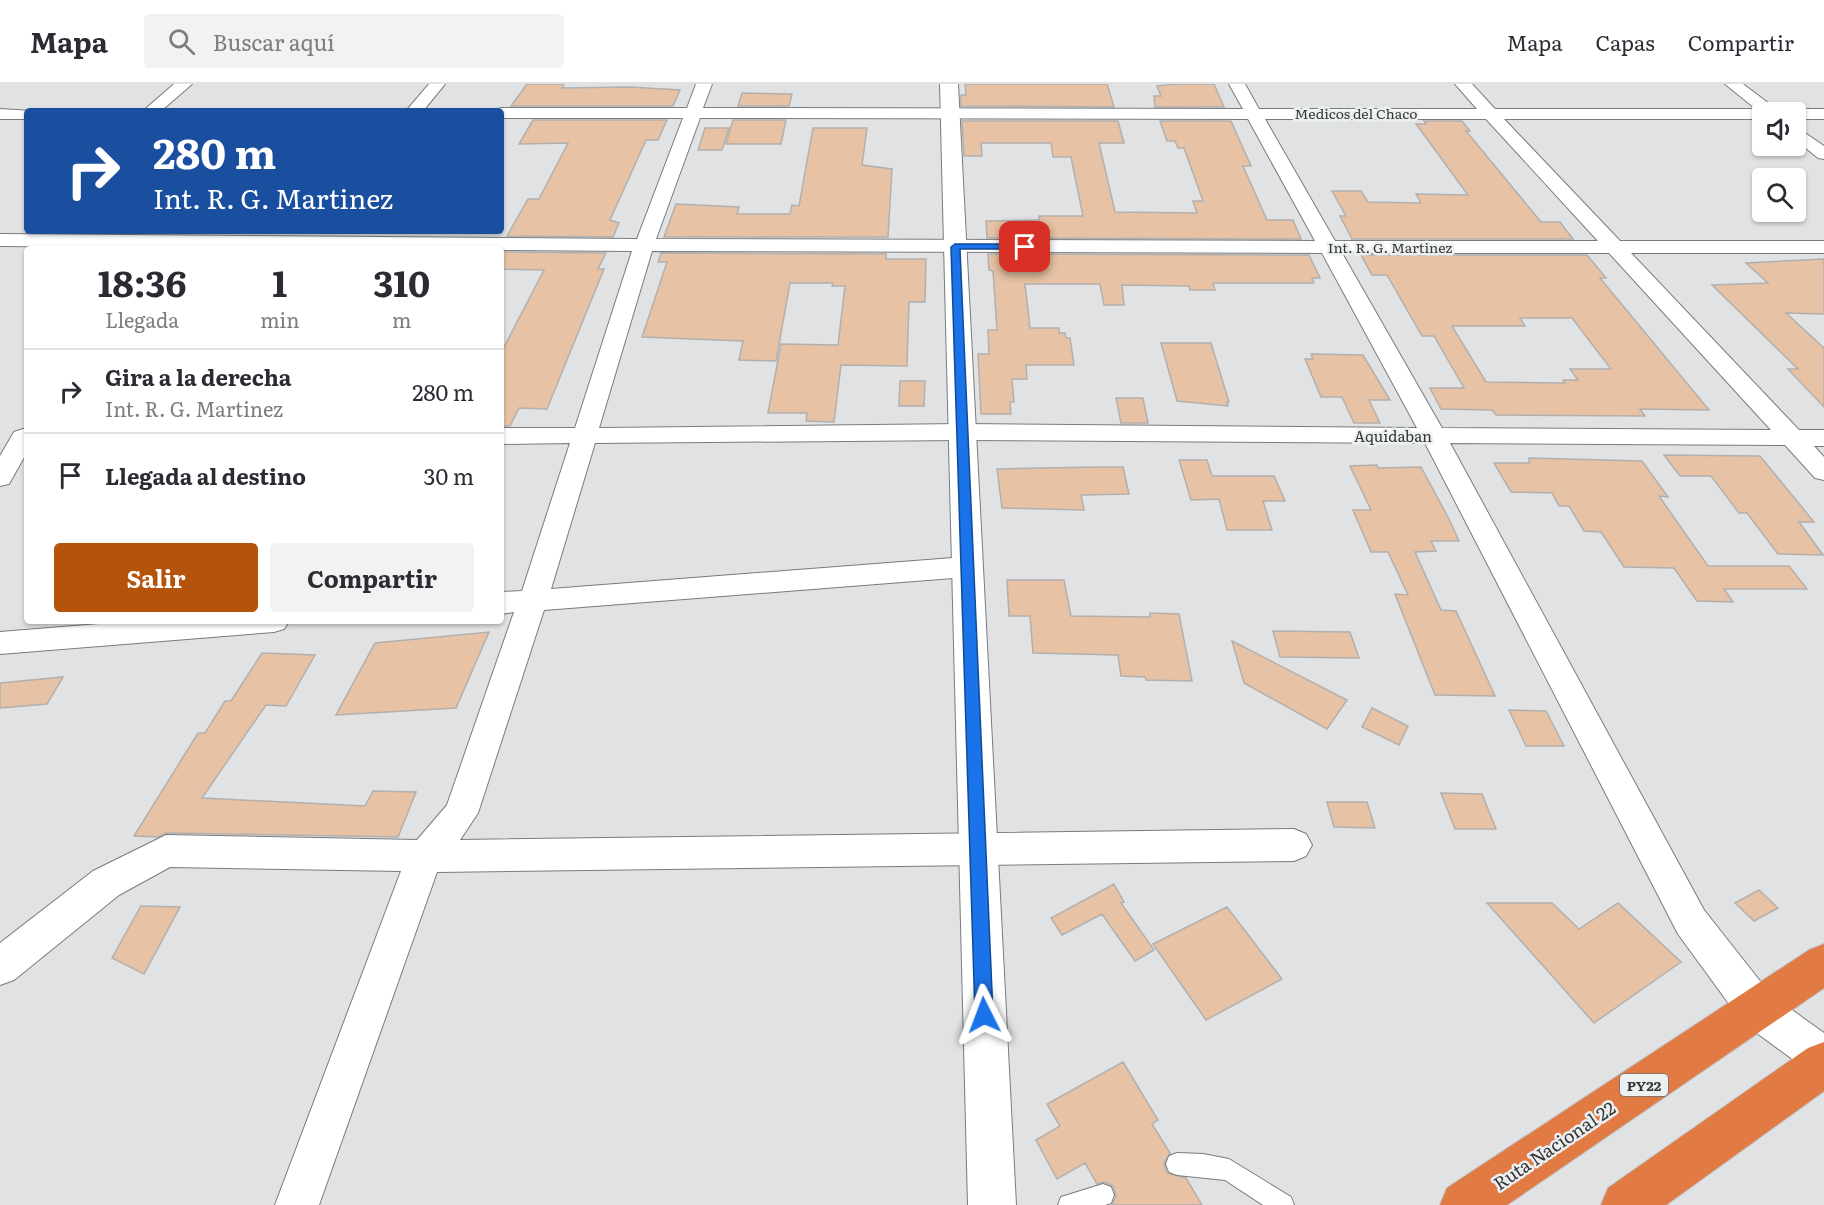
<!DOCTYPE html>
<html lang="es">
<meta charset="utf-8">
<style>
:root{--surface:#fff;--page:#f2f2f3;--text:#2b2b33;--muted:#7c7c81;--line:#e1e1e2;--accent:#b45309}
body{margin:0;font-family:Literata,serif;background:var(--page);color:var(--text);height:100vh;display:flex;flex-direction:column;font-size:22px;white-space:nowrap}
*{box-sizing:border-box;margin:0}
p{font-size:20px;color:var(--muted)}
.icon{flex:none;width:33px;height:33px;fill:none;stroke:currentColor;stroke-width:2;stroke-linecap:round;stroke-linejoin:round}
.map{position:relative;flex:1;overflow:hidden}
.sheet{position:absolute;left:24px;top:162px;width:480px;height:378px;display:flex;flex-direction:column;background:var(--surface);border-radius:6px;box-shadow:0 2px 4px #0004}
.sheet>*{flex:none}
.guide{position:absolute;left:24px;top:24px;width:480px;height:126px;border-radius:6px;box-shadow:0 2px 4px #0004;background:#1a4fa0;color:#fff;overflow:hidden}
.controls{position:absolute;left:1752px;top:18px;display:grid;gap:12px}
.controls a{display:grid;place-items:center;width:54px;height:54px;border-radius:6px;background:var(--surface);box-shadow:0 2px 4px #0004;font-size:30px}
.pin{position:absolute;display:grid;place-items:center;width:51px;height:51px;color:#fff;margin:-26px;border-radius:12px;box-shadow:0 3px 9px #0006}
.me{position:absolute;width:66px;margin:-33px;rotate:357deg;stroke-linejoin:round;filter:drop-shadow(0 0 4px #0008)}
.turn{display:flex;align-items:center;gap:21px;height:126px;padding:0 30px;font-size:27px}
.turn .icon{width:78px;height:78px;stroke-width:2.5}
.turn b{display:block;font-size:42px;line-height:51px}
.eta{display:flex;justify-content:space-evenly;align-items:center;height:102px;text-align:center}
.eta b{font-size:36px;font-weight:700;line-height:42px}
.primary-button{display:flex;gap:12px;margin-top:auto;padding:12px 30px}
.primary-button a{flex:1;height:69px;border-radius:6px;background:var(--accent);color:#fff;font-size:24px;font-weight:700;line-height:69px;text-align:center}
.primary-button a+a{background:var(--page);color:var(--text)}
ul{padding:0;list-style:none}
li{display:flex;align-items:center;gap:18px;height:84px;padding:0 30px;border-top:2px solid var(--line)}
li div{flex:1}
li b{display:block;font-size:22px}
li em{font-style:normal}
header{display:flex;align-items:center;gap:36px;box-sizing:border-box;height:84px;padding:0 30px;background:var(--surface);border-bottom:2px solid var(--line)}
header strong{font-size:28px}
nav{display:flex;gap:33px;margin-inline-start:auto;font-size:21px}
.search{width:420px;height:54px;background:var(--page);display:flex;align-items:center;gap:15px;box-sizing:border-box;padding:0 21px;border-radius:6px;color:var(--muted);font-size:22px}
.map>svg:first-child{display:block}
.building{fill:#e7c2a4;stroke:#b2b0ae;stroke-width:1.5;fill-rule:evenodd}
.lines{fill:none;stroke-linecap:round;stroke-linejoin:round}
.service-casing{stroke:#797b7d;stroke-width:2}
.minor-casing{stroke:#797b7d;stroke-width:2}
.tertiary-casing{stroke:#797b7d;stroke-width:2}
.trunk-casing{stroke:#bfbfbf;stroke-width:2}
.service{fill:#fff;fill-rule:evenodd}
.minor{fill:#fff;fill-rule:evenodd}
.tertiary{fill:#fff;fill-rule:evenodd}
.trunk{fill:#e27a44;fill-rule:evenodd}
.route{fill:#1a73e8;stroke:#114b97;stroke-width:1.5}
.labels{text-anchor:middle;dominant-baseline:central;stroke-width:5;stroke-linejoin:round;paint-order:stroke}
.far-street-label{font-size:14px;fill:#363738;stroke:#edf0f1}
.shield{fill:#edf0f1;stroke:#6d6e70;stroke-width:1.5}
.shield-label{font-size:14px;font-weight:bold;fill:#363738}
.street-label{font-size:15px;fill:#363738;stroke:#edf0f1}
.near-street-label{font-size:18px;fill:#363738;stroke:#edf0f1}
</style>
<header>
<strong>Mapa</strong>
<div class="search"><svg class="icon" aria-label="search" viewBox="0 0 24 24"><circle cx="10" cy="10" r="6"/><path d="M15 15l6 6"/></svg>Buscar aquí</div>
<nav><a>Mapa</a><a>Capas</a><a>Compartir</a></nav>
</header>
<div class="map">
<svg width="1824" height="1121" viewBox="0 0 1824 1121">
<rect width="100%" height="100%" fill="#e0e2e4"/>
<path class="building" d="M527 0H564L562 4 630 3 680 6 673 22H511Z
M965 0H1107L1114 23 961 22V11H966Z
M1177 0H1214L1224 23H1155L1154 12H1161L1157 2Z
M742 9 792 10 789 22H738Z
M533 36H667L658 56H646L610 136 619 139 613 153 507 152 528 115H539L568 59 519 60Z
M733 36H786L781 60H726Z
M962 37H1118L1124 59H1099L1115 128 1197 129 1193 117H1203L1184 64H1178L1175 57H1167L1160 37H1231L1251 82H1243L1267 136H1293L1301 155 987 154 986 137 1039 136V132H1083L1071 73H1053L1051 59H981L982 72H964Z
M1424 37H1462L1470 47H1466L1541 138H1560L1573 155H1352L1340 132H1346L1332 107H1361L1368 118 1421 119 1416 110 1468 111 1416 40H1426Z
M705 44H729L722 66H698Z
M813 44H867L862 81 892 85 888 153H664L676 120 739 123 737 130H790L792 121 799 122Z
M501 168 606 169 598 185H604L547 325 519 324 510 342H501V269L544 186 501 185Z
M661 169 886 170V175H926L925 218H909L907 282 841 281 834 338 806 337 807 329H768L781 260 838 261 845 202H832L833 199H790L776 277 739 276 743 257 642 253 667 178H658Z
M988 170 1309 171 1320 194H1312L1314 199H1213L1215 206H1190L1189 202 1122 201 1124 221H1104L1100 200H1025L1030 244H1059V249H1065L1066 254H1070L1074 281H1026L1027 295H1012L1014 318H1010L1011 330H981L978 270H989L988 246H997L993 187 989 186Z
M1361 171H1587L1606 194H1600L1709 326 1640 325 1645 332 1496 331 1492 326 1441 325 1430 304H1464L1434 252H1422L1387 191H1372ZM1520 234H1572L1611 285H1570L1578 296H1563L1565 299 1486 298 1452 242H1525Z
M1824 175V230L1786 229 1824 264V323L1788 285H1798L1712 201 1768 199 1746 179Z
M1161 259H1211L1229 318H1227L1228 322 1177 317Z
M1311 270 1363 271 1390 316H1369L1380 339H1354L1342 313H1321L1305 275H1313Z
M900 297H925L924 322H899Z
M1116 314H1143L1148 339H1121Z
M1664 371 1760 372 1814 438H1799L1823 471 1778 470 1747 429H1739L1711 392H1680Z
M1529 374 1642 377 1668 413 1659 412 1708 482H1789L1807 505H1724L1733 518 1697 517 1674 484 1624 483 1601 448 1584 447 1569 422H1559L1552 409 1511 408 1494 379H1529Z
M1179 376H1207L1212 392H1274L1285 417H1263L1272 446H1227L1219 415 1191 416Z
M1377 381 1378 384 1421 383 1449 435 1459 457H1431L1436 467 1415 468 1441 526 1456 527 1495 612 1435 611 1395 510 1408 511 1388 468H1371L1353 426H1371L1350 382Z
M1095 383H1123L1129 410 1081 411 1084 426 1002 424 997 385Z
M1007 496H1064L1071 532 1150 533V529L1179 530 1192 597 1146 596 1145 593 1121 592 1118 571 1033 569 1030 532H1009Z
M1273 547 1350 548 1359 574 1280 573Z
M489 548 456 624 336 631 375 559Z
M1232 557 1347 616 1327 645 1244 599Z
M262 569 315 571 286 622 266 621 202 714 365 722 373 707 416 708 398 753 166 749 158 753 134 752 198 649H205L225 617H231Z
M63 593 47 620 0 624V599Z
M1372 624 1408 642 1399 661 1362 643Z
M1509 626 1546 627 1564 662H1526Z
M1441 709 1482 710 1496 745H1455Z
M1327 718H1367L1375 744 1334 743Z
M1114 800 1124 818 1121 819 1154 866 1135 877 1102 830 1062 851 1051 834Z
M1759 806 1778 824 1754 837 1735 819Z
M1487 819H1552L1579 845 1618 819 1681 878 1594 939Z
M141 822 180 823 144 890 112 874Z
M1227 823 1282 895 1206 936 1153 860Z
M1123 978 1158 1036 1152 1040 1170 1069 1164 1079 1167 1089 1186 1094 1202 1121H1112L1116 1112 1113 1102 1104 1098 1097 1100 1085 1079 1057 1095 1036 1056 1060 1042 1047 1020Z"/>
<g class="lines">
<defs>
<path id="service" d="M1177 1069 1203 1070 1229 1075 1291 1113 1294 1121H1263L1225 1096 1177 1091 1169 1088 1166 1080 1169 1072Z
M1103 1100 1111 1103 1114 1111 1111 1119 1105 1121H1058L1061 1113Z"/>
<path id="minor" d="M174 0H192L161 27H143Z
M429 0H445L423 27H406Z
M696 0H712L703 24 1243 25 1229 0H1245L1259 25H1477L1455 0H1472L1495 25H1756L1725 0H1743L1776 25 1778 28H1762V35H1504L1620 157H1824V169H1631L1799 346H1824V362H1814L1824 373V396L1815 394 1785 361 1450 359 1704 826 1771 911 1824 949V994L1810 988 1743 939 1678 850 1425 359 962 356 595 359 551 505 966 473 976 476 980 483 976 490 966 493 544 526 478 729 460 756 1294 745 1306 750 1312 761 1306 772 1294 777 437 788 319 1121H275L401 787 170 783 119 811 14 896 0 901V859L93 787 166 751 417 756 447 721 514 528 501 530V508L522 507 570 359 501 360V344H575L632 167 0 162V150L637 155 683 34H501V27H494L501 24H687ZM700 34 1248 35 1315 157 656 155ZM1265 35H1486L1598 157H1335ZM652 167 1322 169 1417 344 962 340 599 344ZM1342 169H1609L1771 346 1442 344Z
M0 25 33 27H27V35H0Z
M1796 25H1824V35H1796V28H1789Z
M1796 43 1824 62V75L1818 74 1796 56Z
M23 345 27 346V368L9 400 0 402V372L14 348Z
M136 537H289L284 545 274 548 0 570V548Z"/>
<path id="tertiary" d="M940 0H958L1016 1121H968Z"/>
<path id="trunk" d="M1824 860V904L1507 1121H1440L1447 1104 1809 866Z
M1824 958V1007L1666 1121H1601L1608 1104 1808 964Z"/>
</defs>
<use href="#service" class="service-casing"/>
<use href="#minor" class="minor-casing"/>
<use href="#tertiary" class="tertiary-casing"/>
<use href="#trunk" class="trunk-casing"/>
<use href="#service" class="service"/>
<use href="#minor" class="minor"/>
<use href="#tertiary" class="tertiary"/>
<use href="#trunk" class="trunk"/>
</g>
<path class="route" d="M1025 160 1029 161V165H960L993 931 990 938 984 940 977 938 975 931 951 163 955 160Z"/>
<g class="labels">
<g class="far-street-label">
<text x="1356" y="29">Medicos del Chaco</text>
<text x="1390" y="163">Int. R. G. Martinez</text>
</g>
<rect class="shield" x="1620" y="990" width="48" height="22" rx="4.5"/>
<g class="shield-label">
<text x="1644" y="1001">PY22</text>
</g>
<g class="street-label">
<text x="1393" y="351">Aquidaban</text>
</g>
<g class="near-street-label">
<text transform="translate(1554 1061) rotate(-34)">Ruta Nacional 22</text>
</g>
</g>
</svg>
<div class="controls">
<a><svg class="icon" aria-label="sound" viewBox="0 0 24 24"><path d="M4 9h4l5-4v14l-5-4H4zM17 9q2 3 0 6"/></svg></a>
<a><svg class="icon" aria-label="search" viewBox="0 0 24 24"><circle cx="10" cy="10" r="6"/><path d="M15 15l6 6"/></svg></a>
</div>
<div class="pin" style="left:1025px;top:163px;background:#d93025"><svg class="icon" aria-label="arrive" viewBox="0 0 24 24"><path d="M6 21V4h12l-3 4 3 4H6"/></svg></div>
<svg class="me" style="left:984px;top:931px" viewBox="-20 -20 40 40"><path d="M0-17L14 15 0 8-14 15z" fill="#1a73e8" stroke="#fff" stroke-width="4"/></svg>
<div class="guide">
<div class="turn"><svg class="icon" aria-label="right" viewBox="0 0 24 24"><path d="M7 20v-9h11M14 6l5 5-5 5"/></svg><div><b>280 m</b>Int. R. G. Martinez</div></div>
</div>
<section class="sheet">
<div class="eta">
<div><b>18:36</b><p>Llegada</p></div>
<div><b>1</b><p>min</p></div>
<div><b>310</b><p>m</p></div>
</div>
<ul>
<li><svg class="icon" aria-label="right" viewBox="0 0 24 24"><path d="M7 20v-9h11M14 6l5 5-5 5"/></svg><div><b>Gira a la derecha</b><p>Int. R. G. Martinez</p></div><em>280 m</em></li>
<li><svg class="icon" aria-label="arrive" viewBox="0 0 24 24"><path d="M6 21V4h12l-3 4 3 4H6"/></svg><div><b>Llegada al destino</b></div><em>30 m</em></li>
</ul>
<div class="primary-button"><a>Salir</a><a>Compartir</a></div>
</section>
</div>
